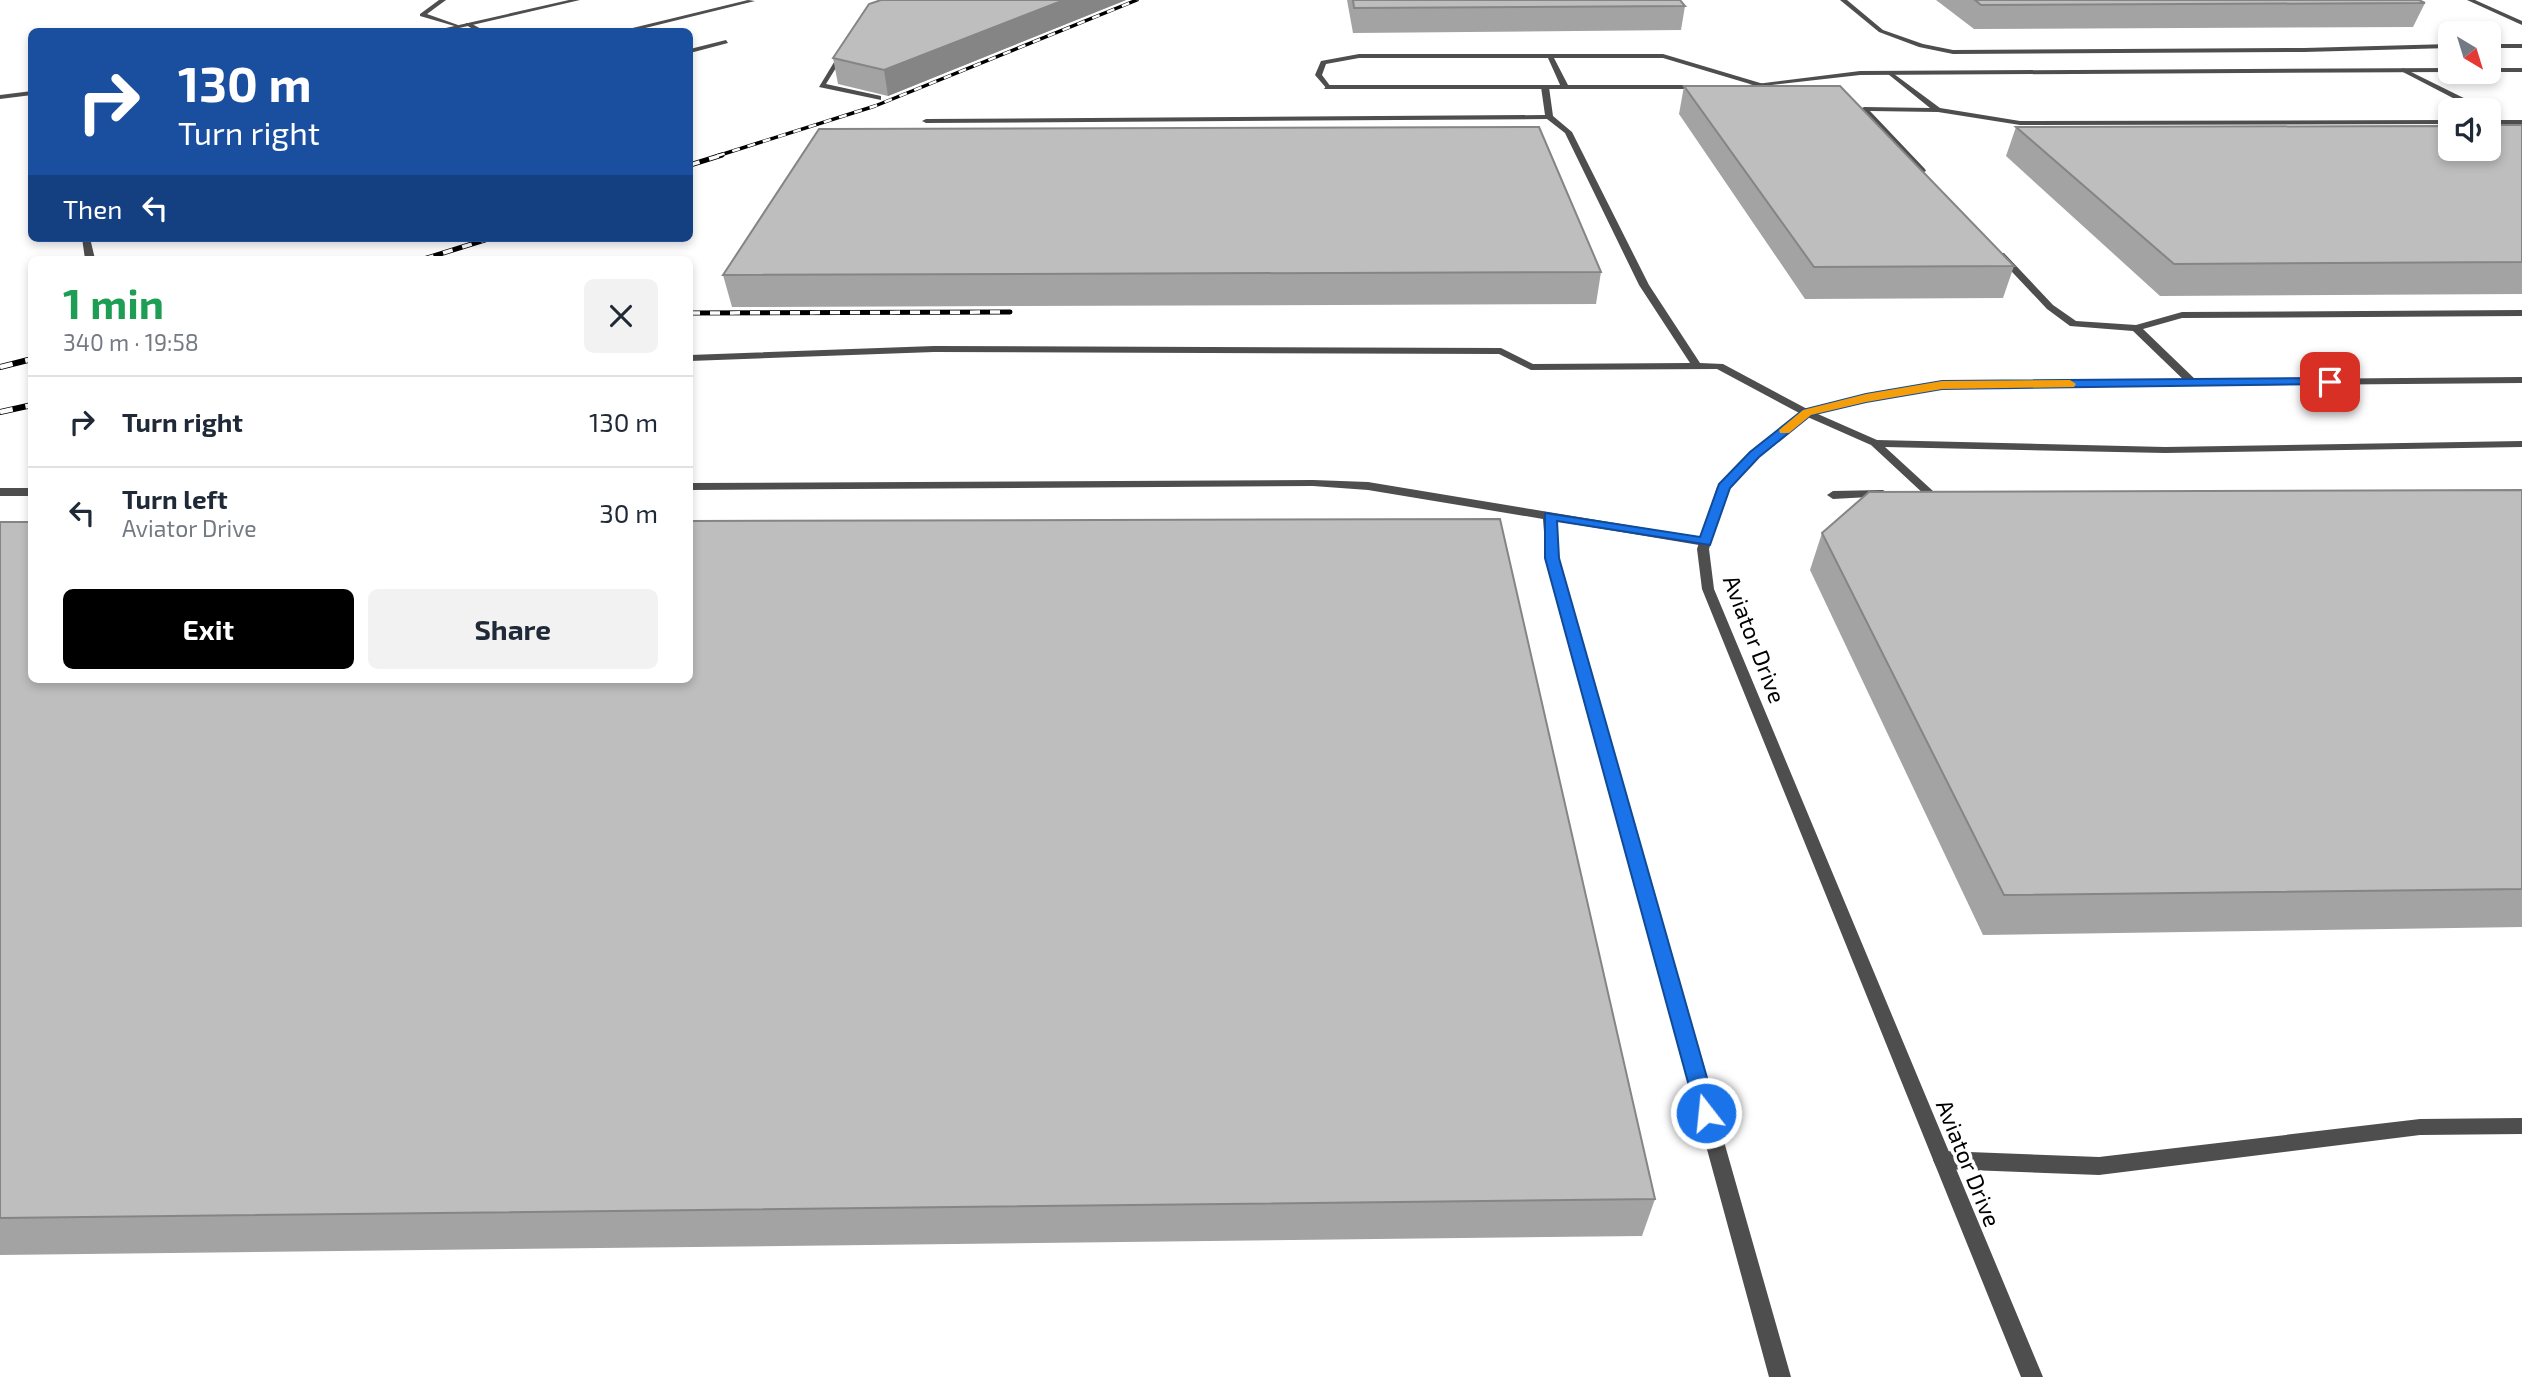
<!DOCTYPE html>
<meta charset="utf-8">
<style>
:root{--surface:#fff;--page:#f2f2f3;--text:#1f2937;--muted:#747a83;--line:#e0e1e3;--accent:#000}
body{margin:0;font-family:"Exo 2",sans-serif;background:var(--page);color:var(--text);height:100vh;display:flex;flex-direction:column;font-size:26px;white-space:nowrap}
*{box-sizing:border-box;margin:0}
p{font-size:23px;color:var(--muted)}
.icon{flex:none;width:38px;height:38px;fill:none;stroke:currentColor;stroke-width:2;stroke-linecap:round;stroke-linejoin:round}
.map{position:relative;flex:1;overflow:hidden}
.sheet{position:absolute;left:28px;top:256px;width:665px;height:427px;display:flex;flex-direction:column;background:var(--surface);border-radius:10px;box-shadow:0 4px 10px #0003}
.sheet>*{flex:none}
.guide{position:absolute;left:28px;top:28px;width:665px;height:214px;border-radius:10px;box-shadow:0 4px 10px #0003;background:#1a4fa0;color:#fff;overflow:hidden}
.needle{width:46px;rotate:142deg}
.fabs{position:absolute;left:2438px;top:21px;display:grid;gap:14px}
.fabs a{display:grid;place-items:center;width:63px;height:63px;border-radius:10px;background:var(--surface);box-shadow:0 4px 10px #0003;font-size:35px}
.pin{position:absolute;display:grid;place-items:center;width:60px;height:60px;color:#fff;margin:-30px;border-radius:14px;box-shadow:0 4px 10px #0006}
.me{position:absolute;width:77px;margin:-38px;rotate:344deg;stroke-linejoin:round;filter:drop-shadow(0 0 5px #0008)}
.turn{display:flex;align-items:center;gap:24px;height:147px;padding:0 35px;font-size:32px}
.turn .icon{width:91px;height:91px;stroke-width:2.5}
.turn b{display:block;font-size:49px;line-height:60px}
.then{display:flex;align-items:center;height:66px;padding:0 35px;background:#0003;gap:14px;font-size:26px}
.round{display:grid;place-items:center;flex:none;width:74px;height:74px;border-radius:10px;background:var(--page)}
.head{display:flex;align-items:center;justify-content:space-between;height:119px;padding:0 35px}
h1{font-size:42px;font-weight:700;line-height:52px;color:#1e9e55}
.primary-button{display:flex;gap:14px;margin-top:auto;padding:14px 35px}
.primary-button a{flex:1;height:80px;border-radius:10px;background:var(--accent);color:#fff;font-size:28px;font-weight:700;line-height:80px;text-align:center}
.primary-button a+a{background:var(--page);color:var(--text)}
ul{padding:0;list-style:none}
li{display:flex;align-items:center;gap:21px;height:91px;padding:0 35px;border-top:2px solid var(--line)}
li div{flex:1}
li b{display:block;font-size:26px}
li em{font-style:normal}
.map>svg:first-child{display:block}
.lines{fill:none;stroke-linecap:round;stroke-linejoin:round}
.lane{fill:#4e4e4e;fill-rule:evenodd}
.street{fill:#4e4e4e;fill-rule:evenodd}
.rail-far2-casing{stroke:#000;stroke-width:3.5}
.rail-far1-casing{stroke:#000;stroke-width:5}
.rail-casing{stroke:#000;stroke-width:6}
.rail-far2{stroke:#fff;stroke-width:2.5;stroke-dasharray:8;stroke-linecap:butt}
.rail-far1{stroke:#fff;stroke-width:3.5;stroke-dasharray:10;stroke-linecap:butt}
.rail{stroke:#fff;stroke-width:4.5;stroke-dasharray:13;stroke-linecap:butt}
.wall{fill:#a3a3a3}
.shaded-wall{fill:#858585}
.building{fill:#bebebe;stroke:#858585;stroke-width:2}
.route{fill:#1a73e8;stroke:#114b97;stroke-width:2}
.slow{fill:#f59e0b}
.labels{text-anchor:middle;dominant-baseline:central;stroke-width:7;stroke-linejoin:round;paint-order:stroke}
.street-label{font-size:23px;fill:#000;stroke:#fff}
</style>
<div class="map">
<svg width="2522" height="1377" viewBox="0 0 2522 1377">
<rect width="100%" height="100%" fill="#fff"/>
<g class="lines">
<path class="lane" d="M439 0H446L427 14 458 25V27L420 16V14Z
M748 0 755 1 629 32H616Z
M1840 0H1847L1883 30 1923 44 1953 50 2304 48 2450 44V48L2304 52 1953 54 1919 47 1879 32Z
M2467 0H2475L2522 21V25Z
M466 23H470L487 32H478L466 25Z
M726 40 728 43 690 53V49Z
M2488 44H2522V48H2488Z
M842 49 847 50 826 84 881 96V100L819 87Z
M1359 54H1663L1767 85 1760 87 1663 58H1554L1569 87 1565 89 1561 87 1548 58H1359L1326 64 1322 75 1331 87 1327 89 1315 75 1321 61Z
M2403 68 2484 108 2485 110H2476L2401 71Z
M1890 71 1940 108 2020 121 2450 120V124L2020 125 1938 112 1870 111 1925 169 1926 171 1922 173 1860 109 1864 107 1930 108 1888 74Z
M1545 85 1549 87 1553 116 1572 132 1649 285 1700 363 1723 364 1811 411 1877 440 2165 447 2522 441V447L2165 453 1885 447 1933 491 1949 492 1951 495 1945 499 1926 496 1871 445 1803 415 1717 369 1531 370 1499 354 934 352 690 361V355L934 346 1501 348 1533 364 1690 363 1639 285 1565 133 1547 119 926 123 922 121 926 119 1545 115 1541 87Z
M2488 120H2522V124H2488Z
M82 238H90L95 259H85Z
M1998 253H2004L2053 305 2076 321 2136 325 2182 312 2522 310V316L2182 318 2143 329 2197 381 2198 383 2193 386 2189 385 2133 331 2070 326 2047 309 1998 257Z
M1313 480 1368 482 1705 538 1711 542 1705 546 1555 521 1558 558 1791 1377H1769L1546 558 1543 519 1368 490 1313 486 690 490V483Z
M0 488H32V496H0Z
M1883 490 1889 494 1887 496 1833 499 1827 495 1833 491Z
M2522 1118V1134L2420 1135 2099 1175 1943 1169 1936 1166 1933 1160 1936 1154 1943 1151 2099 1157 2420 1119Z"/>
<path class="street" d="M569 0H580L442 32H428Z
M2450 68V72L1860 75 1737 89 1733 87 1860 71Z
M2488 68H2522V72H2487Z
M1327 85H1703L1707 87 1703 89H1324Z
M32 91V95L0 99V95Z
M2522 377V383L1942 388 1866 401 1811 415 1758 456 1729 488 1709 549 1714 589 2043 1377H2021L1702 589 1697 549 1717 487 1750 452 1803 411 1866 395 1942 382Z"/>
<defs>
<path id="rail-far2" d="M717 156 875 106 1137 0"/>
<path id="rail-far1" d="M690 165 722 155
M424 259 491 238
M690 313 1010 312"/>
<path id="rail" d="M0 367 32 359
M0 412 32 405"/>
</defs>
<use href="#rail-far2" class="rail-far2-casing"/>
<use href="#rail-far1" class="rail-far1-casing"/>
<use href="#rail" class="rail-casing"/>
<use href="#rail-far2" class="rail-far2"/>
<use href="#rail-far1" class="rail-far1"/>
<use href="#rail" class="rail"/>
</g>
<path class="wall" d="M881 0H1126L888 96 838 84 833 58Z
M1347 0H1680L1685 6 1681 30 1353 33Z
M1936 0H2419L2425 3 2413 27 1974 29Z
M1684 86 2014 266 2003 298 1805 299 1679 114Z
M2522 125V294L2160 296 2006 156 2016 127Z
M1601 272 1596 304 732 307 723 275Z
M2522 490V927L1983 935 1810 570 1822 533Z
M0 522 1655 1199 1642 1236 0 1255Z"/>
<path class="shaded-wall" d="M1064 0H1126L888 96 884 70Z"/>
<path class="building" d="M881 0H1064L884 70 833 58 869 4Z
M1353 0H1680L1685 6 1354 8Z
M1975 0H2419L2425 3 1981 5Z
M1684 86H1840L2014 266 1814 267Z
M2488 125H2522V262L2174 264 2016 127 2450 126V149H2488Z
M1539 127 1601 272 723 275 819 129Z
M2522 490V889L2004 895 1822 533 1869 492Z
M1500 519 1655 1199 0 1218V522H32V679H690V521Z"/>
<path class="route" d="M2330 378 2334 379V384L1942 389 1866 402 1811 415 1759 457 1730 488 1710 545 1557 521 1559 558 1717 1113 1714 1119 1706 1122 1698 1119 1545 558V513L1700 537 1719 484 1750 452 1803 410 1866 394 1942 381Z"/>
<path class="slow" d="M2070 380 2076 384 2074 387 1942 389 1866 402 1811 415 1789 433H1780L1779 430 1803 410 1866 394 1942 381Z"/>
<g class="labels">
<g class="street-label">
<text transform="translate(1755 639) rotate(69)">Aviator Drive</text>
<text transform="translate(1969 1163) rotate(68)">Aviator Drive</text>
</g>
</g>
</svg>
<div class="fabs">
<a><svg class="needle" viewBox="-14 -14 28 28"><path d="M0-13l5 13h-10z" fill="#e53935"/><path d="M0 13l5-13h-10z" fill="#747a83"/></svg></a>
<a><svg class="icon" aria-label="sound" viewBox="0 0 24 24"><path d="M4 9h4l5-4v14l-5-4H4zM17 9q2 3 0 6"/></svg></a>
</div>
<div class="pin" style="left:2330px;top:382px;background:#d93025"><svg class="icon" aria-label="arrive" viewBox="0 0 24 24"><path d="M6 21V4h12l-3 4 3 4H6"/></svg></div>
<svg class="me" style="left:1706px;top:1113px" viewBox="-20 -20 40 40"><circle r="17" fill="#1a73e8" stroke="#fff" stroke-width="3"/><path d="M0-11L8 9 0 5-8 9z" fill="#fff"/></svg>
<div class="guide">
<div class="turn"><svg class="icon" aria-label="right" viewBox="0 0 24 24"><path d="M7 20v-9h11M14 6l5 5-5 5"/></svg><div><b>130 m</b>Turn right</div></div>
<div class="then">Then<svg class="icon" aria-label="left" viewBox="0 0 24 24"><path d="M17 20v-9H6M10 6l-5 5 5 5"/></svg></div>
</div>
<section class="sheet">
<div class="head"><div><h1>1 min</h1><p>340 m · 19:58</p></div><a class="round"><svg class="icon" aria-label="close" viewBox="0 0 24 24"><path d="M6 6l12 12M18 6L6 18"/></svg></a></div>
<ul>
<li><svg class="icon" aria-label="right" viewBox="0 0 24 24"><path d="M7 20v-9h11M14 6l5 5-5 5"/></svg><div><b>Turn right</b></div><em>130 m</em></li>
<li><svg class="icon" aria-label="left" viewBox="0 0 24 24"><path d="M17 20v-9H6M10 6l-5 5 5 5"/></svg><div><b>Turn left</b><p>Aviator Drive</p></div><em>30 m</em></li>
</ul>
<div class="primary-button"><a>Exit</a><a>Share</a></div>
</section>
</div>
